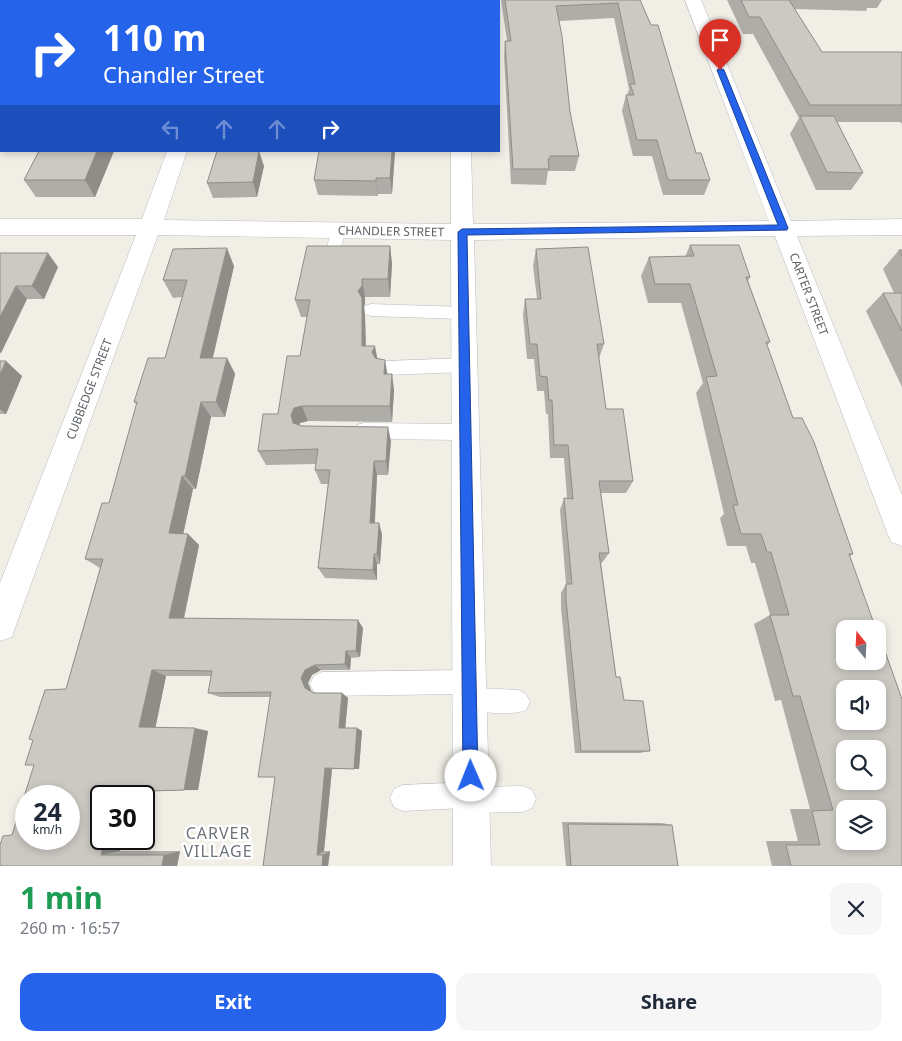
<!DOCTYPE html>
<meta charset="utf-8">
<style>
:root{--surface:#fff;--page:#f6f6f7;--text:#1f2937;--muted:#747a83;--accent:#2563eb}
body{margin:0;font-family:"Noto Sans",sans-serif;background:var(--page);color:var(--text);height:100vh;display:flex;flex-direction:column;font-size:19px;white-space:nowrap}
*{box-sizing:border-box;margin:0}
p{font-size:16px;color:var(--muted)}
.icon{flex:none;width:28px;height:28px;fill:none;stroke:currentColor;stroke-width:2;stroke-linecap:round;stroke-linejoin:round}
.map{position:relative;height:866px;overflow:hidden}
.side{display:flex;flex-direction:column;background:var(--surface);flex:1}
.side>*{flex:none}
.top-card{position:absolute;left:0px;top:0px;width:500px;height:152px;box-shadow:0 2px 8px #0003;background:#2563eb;color:#fff;overflow:hidden}
.needle{width:32px;rotate:342deg}
.controls{position:absolute;left:836px;top:620px;display:grid;gap:10px}
.controls a{display:grid;place-items:center;width:50px;height:50px;border-radius:10px;background:var(--surface);box-shadow:0 2px 8px #0003;font-size:25px}
.speed{position:absolute;left:15px;top:785px;display:flex;gap:10px;font-size:25px;font-weight:700;text-align:center}
.speed>*{display:grid;place-content:center;width:65px;height:65px;border-radius:50%;background:var(--surface);box-shadow:0 2px 8px #0003;line-height:1}
.speed small{font-size:12px;font-weight:400}
.speed .limit{border:2px solid #111;border-radius:8px;background:#fff;color:#111}
.pin{position:absolute;display:grid;place-items:center;width:42px;height:42px;color:#fff;margin:-51px -21px;border-radius:50% 50% 50% 0;rotate:-45deg;box-shadow:0 0 5px #0007}
.pin .icon{rotate:45deg}
.me{position:absolute;width:55px;margin:-28px;rotate:359deg;stroke-linejoin:round;filter:drop-shadow(0 0 4px #0008)}
.turn{display:flex;align-items:center;gap:18px;height:105px;padding:0 20px;font-size:22px}
.turn .icon{width:65px;height:65px;stroke-width:2.5}
.turn b{display:block;font-size:35px;line-height:42px}
.lanes{display:flex;align-items:center;height:48px;padding:0 20px;background:#0003;justify-content:center;gap:25px;direction:ltr}
.lanes .off{opacity:.35}
.round{display:grid;place-items:center;flex:none;width:52px;height:52px;border-radius:15px;background:var(--page)}
.summary{display:flex;align-items:center;justify-content:space-between;height:85px;padding:0 20px}
h1{font-size:30px;font-weight:700;line-height:38px;color:#1e9e55}
.cta{display:flex;gap:10px;margin-top:auto;padding:10px 20px}
.cta a{flex:1;height:58px;border-radius:15px;background:var(--accent);color:#fff;font-size:20px;font-weight:700;line-height:58px;text-align:center}
.cta a+a{background:var(--page);color:var(--text)}
.map>svg:first-child{display:block}
.lines{fill:none;stroke-linecap:round;stroke-linejoin:round}
.lane-casing{stroke:#b8bcc0;stroke-width:1}
.street-casing{stroke:#b8bcc0;stroke-width:1}
.lane{fill:#fff;fill-rule:evenodd}
.street{fill:#fff;fill-rule:evenodd}
.wall{fill:#afada8}
.shaded-wall{fill:#8f8d88}
.building{fill:#ccc9c3;stroke:#8f8d88;fill-rule:evenodd}
.route{fill:#2563eb;stroke:#184099}
.labels{text-anchor:middle;dominant-baseline:central;stroke-width:5;stroke-linejoin:round;paint-order:stroke}
.street-label{font-size:12px;fill:#5d6267;stroke:#fff}
.near-neighbourhood-label{font-size:16px;letter-spacing:1px;fill:#6e7479;stroke:#fff}
</style>
<div class="map">
<svg width="902" height="866" viewBox="0 0 902 866">
<rect width="100%" height="100%" fill="#f1eee6"/>
<g class="lines">
<defs>
<path id="lane" d="M338 225 343 226 346 230 338 257 333 259 328 257 325 253 333 226Z
M371 304 463 307 469 309 471 313 469 317 463 319 371 316 365 314 363 310 365 306Z
M465 358 471 360 474 365 471 370 465 372 386 375 380 373 377 368 380 363 386 361Z
M364 423 466 424 473 426 475 432 473 438 466 440 364 439 357 437 355 431 357 425Z
M469 670 477 674 481 682 478 688 518 690 526 694 530 702 526 710C512 716 476 713 462 707L458 699 460 694 322 696 314 692 310 684 314 676 322 672Z
M471 782 480 787 523 786 532 790 536 799 532 808 523 812 471 813 462 808 403 811 394 807 390 798 394 789 403 785Z"/>
<path id="street" d="M451 0H467V1H451Z
M685 0H701L791 221 902 219V235L797 236 902 495V546L891 542 887 532 775 236 474 240 491 866H453L451 240 158 235 16 625 12 637 0 641V583L136 235H0V219H142L167 151H187L164 220 451 224V151H471L473 224 769 221Z"/>
</defs>
<use href="#lane" class="lane-casing"/>
<use href="#street" class="street-casing"/>
<use href="#lane" class="lane"/>
<use href="#street" class="street"/>
</g>
<path class="wall" d="M501 0H640L696 153 710 180 704 195H663L652 156H633L622 111 626 95H627L629 89 614 18 559 21 570 112 579 156 575 171H548L546 185 511 184 504 57 505 41H507Z
M727 0H882L877 8H867L866 11 795 9 822 52H902V124L900 122H837L863 173 851 190H816L790 134 799 118 753 34H743Z
M39 151H114L95 197H36L24 180Z
M319 151H395L392 194H378V196L318 195 314 180Z
M264 166 257 197 213 198 207 183Z
M690 245 750 277 748 281 770 342 767 345 793 418 853 554 850 556 902 866H772L766 841H798L790 809H810L781 700 775 701 754 624 770 615 755 563H751L746 546H727L720 518 724 514 696 393 703 383 681 303H648L641 276 649 257H685Z
M390 246 392 264 390 297H365V304L364 306 365 316 366 346 377 358 387 374 394 390 392 422 308 421 300 423V425L391 441 388 475H377L375 523 382 534 380 564H377V580L325 578 318 568 328 484H321L315 470 316 464 266 465 258 451 278 414 300 356 307 317H301L295 300Z
M536 249 604 344 599 358 606 409 633 481 626 493H601L609 553 602 563H601L616 677 624 700 650 751 640 753H575L561 608V593L566 584 560 510 564 498H567L564 458H550L548 414H546L544 391H537L534 359H527L523 315 525 299H537L533 266Z
M899 250H902V387L866 311 883 293H894L883 269Z
M0 253 58 267 44 299H27L1 353H0Z
M234 266 213 358H227L235 374 225 417H211L196 489H193L183 534H188L199 545 184 619 363 628 360 657 351 658 350 670H321L312 675 308 683 312 692 314 693H342L348 698 345 728H357L362 731 359 769H332L324 851H330L328 866H263L275 777 270 697H220L208 693 211 676H166L155 727 208 731 198 790 133 791 132 796H101L120 851H180L177 866H3V836L12 835 66 689 100 568 85 559 109 503 137 405 134 402 165 358 182 297 173 298 163 280Z
M0 361 22 376 6 414H0Z
M562 822 662 823 672 825 678 866H566Z"/>
<path class="shaded-wall" d="M165 0H179L178 1H165Z
M1 112V145L0 147V114Z
M97 151H114L95 197 85 180Z
M259 151 264 166 257 197 253 182Z
M392 151H395L392 194 390 178Z
M376 178 378 194V196L376 181Z
M390 246 392 264 390 297 388 279Z
M227 248 234 266 209 373 200 358Z
M48 253 58 267 44 299 32 286Z
M362 279 365 297V304L364 306 365 316 366 362 362 346 358 291Z
M16 286 27 299 1 353 0 352V317Z
M375 346 378 362 372 352Z
M227 358 235 374 225 417 216 402Z
M385 360 388 377 384 374Z
M6 361 22 376 6 414 0 409V375Z
M392 374 394 390 392 422 390 406Z
M201 402 211 417 196 489 185 476Z
M302 406 308 421 300 423 297 430 293 423 291 415 294 408Z
M388 427 391 441 388 475 386 461Z
M374 461 377 475 374 534 370 523Z
M182 476 193 489 181 544 169 533Z
M379 523 382 534 380 564 377 554Z
M188 534 199 545 182 626 169 618Z
M374 554 377 564V580L373 570Z
M358 620 363 628 360 657 356 651Z
M346 651 351 658 350 670 345 664Z
M315 665 321 670 312 675 308 683 312 693 305 688 301 678 305 670Z
M152 670 166 676 155 730 139 727Z
M342 693 348 698 345 731 339 728Z
M195 728 208 731 198 790H184Z
M357 728 362 731 359 769H354Z
M325 768 332 769 324 851 317 855Z
M134 791 132 796H115L116 792Z
M105 839H123L120 851 101 855Z
M180 851 177 866H162L164 855Z
M330 851 328 866H322L323 855Z"/>
<path class="building" d="M24 0H63L62 1H24Z
M120 0H165V1H119Z
M267 0H404V1H266Z
M505 0H640L651 25H658L696 153H701L710 180H668L657 140H637L626 95H634L630 84H635L618 3 556 6 562 36 570 112 579 156H550V159H548L549 169H513L505 41H511Z
M741 0H789L822 52H902V105H810L760 17H749Z
M1 33V112L0 114V35Z
M800 116H834L863 173 827 172Z
M39 151H97L85 180H24Z
M217 151H259L253 182 207 183Z
M319 151H392L390 178H376V181L314 180Z
M690 245H739L750 277H746L770 342H766L793 418H802L814 442 853 554H849L876 629H845V661H878V632L902 699V866H791L786 845H820L812 811 833 810 800 696H793L770 615H789L771 552H767L761 534H741L733 505H738L706 377 717 376 690 284H655L649 257 694 256ZM845 689H878V721H845ZM845 749H878V781H845ZM845 809H878V841H845Z
M307 246H390L388 279H362V286L358 291 362 298V346H375L372 352 375 358 385 360 384 374H392L390 406H302L294 408 291 415 293 423 302 426 388 427 386 461H374L370 523H379L377 554H374L373 570 318 568 330 470H315L318 449 258 451 263 414H278L287 356H300L310 300H295Z
M588 247 604 344H597L606 409H623L633 481H599L609 553H599L616 677H620L624 700 643 701 650 751H581L566 600V584H572L564 498 573 499 568 445H554L552 400H549L547 377 540 376 537 344H530L525 299H541L536 249Z
M227 248 200 358H227L216 402H201L185 476H182L169 533 188 534 169 618 358 620 356 651H346L345 664 315 665 305 670 301 678 305 688 314 693H342L339 728H357L354 769 325 768 317 855H323L322 866H263L275 777H258L271 692 208 693 212 671 152 670 139 727 195 728 184 790 116 792 115 796H101V839H105L101 855H164L162 866H3L0 865V845L3 836 12 835 34 765H25L33 740 29 739 45 690 66 689 103 559H85L102 503H109L137 402H134L148 358H165L187 280H163L173 249ZM26 796H69V839H26Z
M899 250H902V256Z
M0 253H48L32 286H16L0 317Z
M883 293H902V331Z
M0 361H6L0 375Z
M568 824 672 825 678 866H571Z"/>
<path class="route" d="M720 68 724 70 788 228 787 230 467 235 478 776 476 781 471 783 466 781 463 776 458 232 462 229 778 225 717 70Z"/>
<g class="labels">
<g class="street-label">
<text transform="translate(391 231) rotate(1)">CHANDLER STREET</text>
<text transform="translate(809 294) rotate(69)">CARTER STREET</text>
<text transform="translate(89 389) rotate(-69)">CUBBEDGE STREET</text>
</g>
<g class="near-neighbourhood-label">
<text x="218" y="833">CARVER<tspan x="218" dy="18">VILLAGE</tspan></text>
</g>
</g>
</svg>
<div class="controls">
<a><svg class="needle" viewBox="-14 -14 28 28"><path d="M0-13l5 13h-10z" fill="#e53935"/><path d="M0 13l5-13h-10z" fill="#747a83"/></svg></a>
<a><svg class="icon" aria-label="sound" viewBox="0 0 24 24"><path d="M4 9h4l5-4v14l-5-4H4zM17 9q2 3 0 6"/></svg></a>
<a><svg class="icon" aria-label="search" viewBox="0 0 24 24"><circle cx="10" cy="10" r="6"/><path d="M15 15l6 6"/></svg></a>
<a><svg class="icon" aria-label="layers" viewBox="0 0 24 24"><path d="M12 4l9 5-9 5-9-5zM3 14l9 5 9-5"/></svg></a>
</div>
<div class="speed"><div>24<small>km/h</small></div><div class="limit">30</div></div>
<div class="pin" style="left:720px;top:70px;background:#d93025"><svg class="icon" aria-label="arrive" viewBox="0 0 24 24"><path d="M6 21V4h12l-3 4 3 4H6"/></svg></div>
<svg class="me" style="left:471px;top:776px" viewBox="-20 -20 40 40"><circle r="19" fill="#fff"/><path d="M0-13L10 11 0 6-10 11z" fill="#2563eb"/></svg>
<div class="top-card">
<div class="turn"><svg class="icon" aria-label="right" viewBox="0 0 24 24"><path d="M7 20v-9h11M14 6l5 5-5 5"/></svg><div><b>110 m</b>Chandler Street</div></div>
<div class="lanes"><svg class="icon off" aria-label="left" viewBox="0 0 24 24"><path d="M17 20v-9H6M10 6l-5 5 5 5"/></svg><svg class="icon off" aria-label="ahead" viewBox="0 0 24 24"><path d="M12 20V5M6 11l6-6 6 6"/></svg><svg class="icon off" aria-label="ahead" viewBox="0 0 24 24"><path d="M12 20V5M6 11l6-6 6 6"/></svg><svg class="icon" aria-label="right" viewBox="0 0 24 24"><path d="M7 20v-9h11M14 6l5 5-5 5"/></svg></div>
</div>
</div>
<section class="side">
<div class="summary"><div><h1>1 min</h1><p>260 m · 16:57</p></div><a class="round"><svg class="icon" aria-label="close" viewBox="0 0 24 24"><path d="M6 6l12 12M18 6L6 18"/></svg></a></div>
<div class="cta"><a>Exit</a><a>Share</a></div>
</section>
